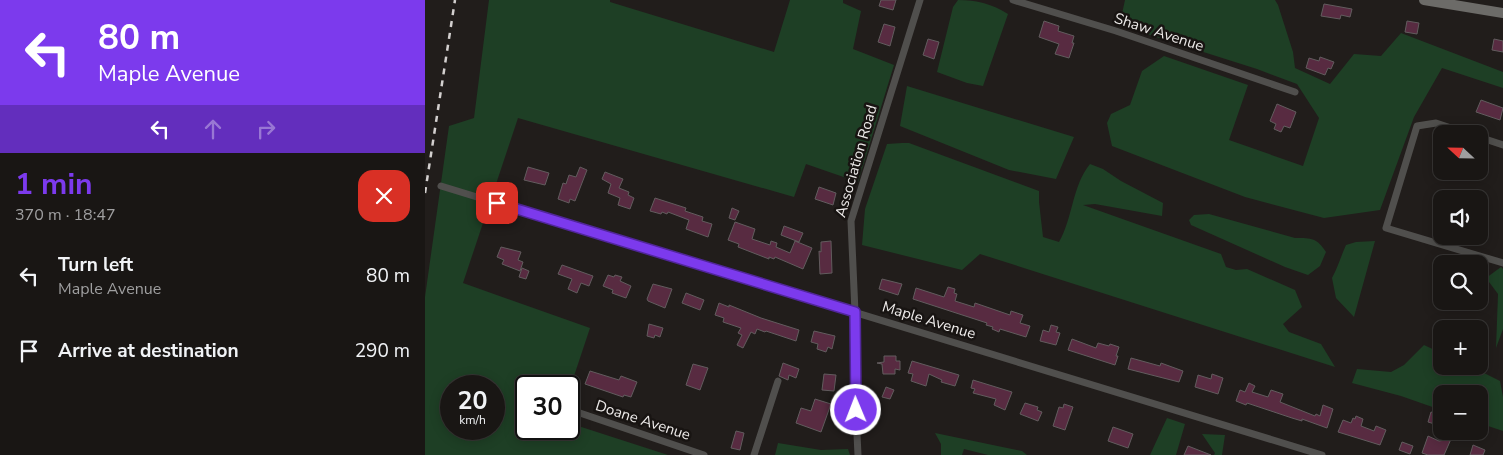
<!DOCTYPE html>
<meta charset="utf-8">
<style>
:root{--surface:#191614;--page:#262322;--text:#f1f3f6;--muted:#9f9fa0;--line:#373534;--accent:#7c3aed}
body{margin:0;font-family:"Nunito Sans",sans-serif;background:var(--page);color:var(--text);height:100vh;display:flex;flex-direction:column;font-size:19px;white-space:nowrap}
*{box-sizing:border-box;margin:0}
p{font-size:16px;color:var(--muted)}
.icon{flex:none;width:28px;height:28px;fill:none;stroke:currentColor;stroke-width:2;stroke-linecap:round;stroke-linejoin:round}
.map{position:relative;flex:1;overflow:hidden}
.panel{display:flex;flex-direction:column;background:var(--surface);width:425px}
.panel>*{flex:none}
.top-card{background:#7c3aed;color:#fff;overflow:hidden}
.needle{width:32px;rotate:292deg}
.fabs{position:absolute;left:1008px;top:125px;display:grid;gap:10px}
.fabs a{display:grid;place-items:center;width:55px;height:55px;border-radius:10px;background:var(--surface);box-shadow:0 2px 12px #0003,0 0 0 1px var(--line);font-size:25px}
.speed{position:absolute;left:15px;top:375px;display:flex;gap:10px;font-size:25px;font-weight:700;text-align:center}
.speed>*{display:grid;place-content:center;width:65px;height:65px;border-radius:50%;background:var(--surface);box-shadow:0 2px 12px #0003,0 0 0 1px var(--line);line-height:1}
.speed small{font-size:12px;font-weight:400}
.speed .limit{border:2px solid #111;border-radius:8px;background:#fff;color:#111}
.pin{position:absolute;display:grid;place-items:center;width:42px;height:42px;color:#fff;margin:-21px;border-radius:10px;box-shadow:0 2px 8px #0006}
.me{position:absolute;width:55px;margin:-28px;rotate:359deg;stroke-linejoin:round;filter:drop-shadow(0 0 4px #0008)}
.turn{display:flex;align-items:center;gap:18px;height:105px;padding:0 15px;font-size:22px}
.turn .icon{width:65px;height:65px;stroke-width:2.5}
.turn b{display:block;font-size:35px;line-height:42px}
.lanes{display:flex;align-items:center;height:48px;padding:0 15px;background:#0003;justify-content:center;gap:25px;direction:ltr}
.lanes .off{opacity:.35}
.round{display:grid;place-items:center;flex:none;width:52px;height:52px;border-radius:15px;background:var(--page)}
.head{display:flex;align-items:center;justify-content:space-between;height:85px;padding:0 15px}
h1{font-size:30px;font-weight:700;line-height:38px;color:var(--accent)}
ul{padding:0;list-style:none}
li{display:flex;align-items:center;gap:15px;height:75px;padding:0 15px}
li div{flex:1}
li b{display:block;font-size:19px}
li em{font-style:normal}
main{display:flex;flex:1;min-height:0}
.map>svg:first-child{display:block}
.green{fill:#1e3f25;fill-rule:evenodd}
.building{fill:#582b41;stroke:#625c5e}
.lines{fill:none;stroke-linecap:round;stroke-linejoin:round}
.street{stroke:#504f4d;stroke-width:7}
.secondary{stroke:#6c6b68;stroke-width:10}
.rail{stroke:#d3d0cf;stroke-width:2.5;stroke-dasharray:6 6;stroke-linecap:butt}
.route-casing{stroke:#51269a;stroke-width:12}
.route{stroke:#7c3aed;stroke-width:9}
.labels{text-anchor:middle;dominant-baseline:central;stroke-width:5;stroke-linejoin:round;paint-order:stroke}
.street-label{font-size:15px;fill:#eeebea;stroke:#181412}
</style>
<main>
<section class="panel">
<div class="top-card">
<div class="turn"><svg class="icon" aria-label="left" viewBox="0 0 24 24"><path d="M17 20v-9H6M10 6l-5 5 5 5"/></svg><div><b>80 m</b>Maple Avenue</div></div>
<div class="lanes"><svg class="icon" aria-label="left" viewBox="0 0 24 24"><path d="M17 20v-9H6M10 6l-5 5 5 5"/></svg><svg class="icon off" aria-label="ahead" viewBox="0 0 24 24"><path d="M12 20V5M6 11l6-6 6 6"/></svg><svg class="icon off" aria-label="right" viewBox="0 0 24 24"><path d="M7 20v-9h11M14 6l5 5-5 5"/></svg></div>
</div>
<div class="head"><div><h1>1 min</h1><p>370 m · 18:47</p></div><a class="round" style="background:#d93025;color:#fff"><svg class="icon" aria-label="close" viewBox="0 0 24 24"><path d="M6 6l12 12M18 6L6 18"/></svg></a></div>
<ul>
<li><svg class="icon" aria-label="left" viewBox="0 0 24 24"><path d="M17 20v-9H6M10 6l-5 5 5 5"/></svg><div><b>Turn left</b><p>Maple Avenue</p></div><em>80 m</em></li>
<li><svg class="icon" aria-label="arrive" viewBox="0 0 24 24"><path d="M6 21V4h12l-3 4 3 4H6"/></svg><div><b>Arrive at destination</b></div><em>290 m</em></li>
</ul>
</section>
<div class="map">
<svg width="1078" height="455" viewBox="0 0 1078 455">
<rect width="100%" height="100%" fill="#211d1b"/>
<path class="green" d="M64 0H185V2L349 52 365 0H418V3L436 11 428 49 469 65 433 182 381 164 369 197 93 118 38 283 165 328 144 391V386H101V429H144V423L243 455H0V297L24 126 49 118ZM26 386H69V429H26Z
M533 0C552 0 567 4 583 14L558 86 542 83 512 72 528 7Z
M700 0H850L853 5 868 52 870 68 905 84 929 54 956 56 976 33 1078 72V88L1017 68 989 117 955 210 899 218 820 197 687 146 682 123 686 114 705 105 717 71 739 56 823 85 804 140 878 166 894 118 872 84 832 69 706 29 695 23Z
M482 86 649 137 631 179 584 170 475 126Z
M477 143H484L614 191V202L618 237 634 242C648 218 647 186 665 164L678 169 696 181 738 203 737 216 670 204 658 205 796 254 801 267 811 270 822 269 870 290 877 307 858 324 864 332 896 344 910 367 555 254 537 270 437 245 440 209 462 144Z
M784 214 870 238C887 238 892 238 901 252L895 266 883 275 860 267 766 225 764 220 769 215Z
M950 241 929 317 911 298 907 278C913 267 916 256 921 245L931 242Z
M1076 267 1078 269V329L1071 348 1073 294 1061 278Z
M999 345 1016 353V366H1045L1075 381 1078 397V431L1054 423V394H1016V410L976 396 927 383 932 369 966 372 979 365Z
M742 418 760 424 751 455H725Z
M510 433 597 451 602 455H563L539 449 537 455H516V444Z
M777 434 800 435 797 455H789L790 453Z
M353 443 396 450 423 449 425 455H350Z"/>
<path class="building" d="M456 0H471L468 10 454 6Z
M899 4 927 9 925 17 916 15 915 19 896 16Z
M619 21 634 26 633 31 649 36 647 43H649L644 58 630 54 634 44 614 37Z
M982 21 994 23 992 34 980 32Z
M459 24 470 27 465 46 453 42Z
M503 39 514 42 509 59 498 55Z
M1069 39 1078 41V52L1067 50Z
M895 57 909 62 906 69 903 68 900 75 881 68 884 58 894 61Z
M1056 100 1078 108 1075 120 1051 112Z
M852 104 871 112 865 128 859 126 856 132 849 129 851 124 845 121Z
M103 167 124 173 120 185 99 180Z
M155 167 162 170 150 201 145 199 144 203 133 199 138 183 141 184 144 175 151 177Z
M180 172 198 179 194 188 204 192 203 195 209 198 205 209 193 205 195 198 183 193 186 184 177 179Z
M394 187 411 193 408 205 390 199Z
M230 198 261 208 260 211 278 217 277 221 287 224 283 237 261 229 264 220 243 212 242 214 237 212 236 214 225 211Z
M307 208 314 211 310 220 304 218Z
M1054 211 1063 214 1059 224 1054 222Z
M310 222 330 229 327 239 345 245 346 241 352 243 351 247 365 253 370 241 387 248 378 269 350 257 349 259 344 257V259L313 247 314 244 303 240Z
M359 226 378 233 374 242 356 235Z
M406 241 407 273 395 274 394 251 396 252V242Z
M76 247 96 252 93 260 98 262 95 271 77 264 79 260 72 257Z
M137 265 168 276 164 286 156 283 152 293 143 289 147 279 133 274Z
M97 268 104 271 101 279 94 277Z
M183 275 189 277 190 275 197 277 195 281 206 286 201 298 187 293 188 290 178 286Z
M457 279 477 284 473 295 454 289Z
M228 284 247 289 240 308 223 301 222 299Z
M523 287 530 289 529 293 532 294 530 301 549 307 550 303 585 315 586 311 598 315 595 323 605 326 601 337 575 329 574 332 567 329 568 327 561 325 562 323 488 299 491 288 519 297Z
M261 293 279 300 275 310 257 303Z
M294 303 304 307V305L336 318 374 330 371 341 341 331 340 332 332 329 330 334 326 332 318 348 312 345 317 335 313 333 316 328 298 322 299 318 290 315Z
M224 324 238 328 235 337 230 335 229 338 222 336Z
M626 325 633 327 631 332 635 333 631 345 615 341 618 330 624 332Z
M389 331 410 336 407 349 403 347 401 352 392 349 393 344 386 342Z
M647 339 671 348 673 343 684 346 685 344 694 347 691 356H693L690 365 643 350Z
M459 356H471V361H475V370L470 369V374H458L457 364 452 363 459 362Z
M706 358 735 366 736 363 758 371 754 382 703 369Z
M487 361 534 375 530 386 516 382 517 380 504 374 501 386 486 381 488 374 483 373Z
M358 363 374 369 371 378 364 375 363 380 354 376Z
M268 364 283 368 275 390 261 385Z
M165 371 194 380 196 376 212 382 206 397 199 395 198 397 160 384Z
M399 374 411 375 409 391 397 390Z
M787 374 798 378 793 394 770 387 773 375 786 379Z
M548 380 587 392 580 410 569 405 571 399 548 393 550 389 546 388Z
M824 383 830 386 827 392 843 397 846 390 858 394 855 402 890 416 891 414 895 416 898 405 908 409 902 428 877 419V421L867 418 822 403 821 405 811 401 815 390 820 392Z
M461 387 469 390 465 399 457 397Z
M390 399 406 404 396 432 371 423 376 408 386 411Z
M600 403 613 407 612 410 617 412 613 421 595 414Z
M639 404 648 407 640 430 628 426 634 407 638 408Z
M1006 412 1016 415 1013 425 1003 422Z
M931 416 938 419 936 426 949 431 951 426 961 430 955 445 913 432 918 420 926 423 928 418 930 419Z
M688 427 708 434 703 448 683 441Z
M311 431 319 433 315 450 306 448Z
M1003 436 1014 441 1026 439 1019 455H1003L997 453Z
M977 442 988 446 985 454 974 450Z
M1048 445 1060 450 1058 455H1045Z
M763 446 786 455H759Z"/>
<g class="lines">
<path class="street" d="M588 0 691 31 870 92
M1044 134 1011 123 992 126 961 228 1078 263
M1054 137 1078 145
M16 186 897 455
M149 411 279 455
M329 455 353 381
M433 455 430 393V312L426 221 495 0"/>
<path class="secondary" d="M999 0 1078 13"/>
<path class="rail" d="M0 193 30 0"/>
</g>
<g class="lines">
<defs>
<path id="route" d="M72 203 430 312 431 410"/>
</defs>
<use href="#route" class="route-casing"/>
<use href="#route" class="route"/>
</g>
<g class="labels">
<g class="street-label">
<text transform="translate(734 32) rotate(18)">Shaw Avenue</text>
<text transform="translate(431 161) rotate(-74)">Association Road</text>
<text transform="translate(504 320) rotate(17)">Maple Avenue</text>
<text transform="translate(218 420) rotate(18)">Doane Avenue</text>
</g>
</g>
</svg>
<div class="fabs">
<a><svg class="needle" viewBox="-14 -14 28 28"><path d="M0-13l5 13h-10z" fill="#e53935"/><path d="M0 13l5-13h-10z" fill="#9f9fa0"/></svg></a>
<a><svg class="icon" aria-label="sound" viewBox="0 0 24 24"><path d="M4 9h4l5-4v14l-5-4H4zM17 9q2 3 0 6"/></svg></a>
<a><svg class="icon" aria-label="search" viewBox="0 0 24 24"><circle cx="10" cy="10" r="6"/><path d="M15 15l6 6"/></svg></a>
<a>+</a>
<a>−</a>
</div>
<div class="speed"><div>20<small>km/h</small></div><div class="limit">30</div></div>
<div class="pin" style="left:72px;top:203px;background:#d93025"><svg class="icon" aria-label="arrive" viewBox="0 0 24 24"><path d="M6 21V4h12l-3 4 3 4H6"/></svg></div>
<svg class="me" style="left:431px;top:410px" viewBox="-20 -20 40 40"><circle r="17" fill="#7c3aed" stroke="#fff" stroke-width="3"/><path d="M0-11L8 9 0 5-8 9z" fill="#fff"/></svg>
</div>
</main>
